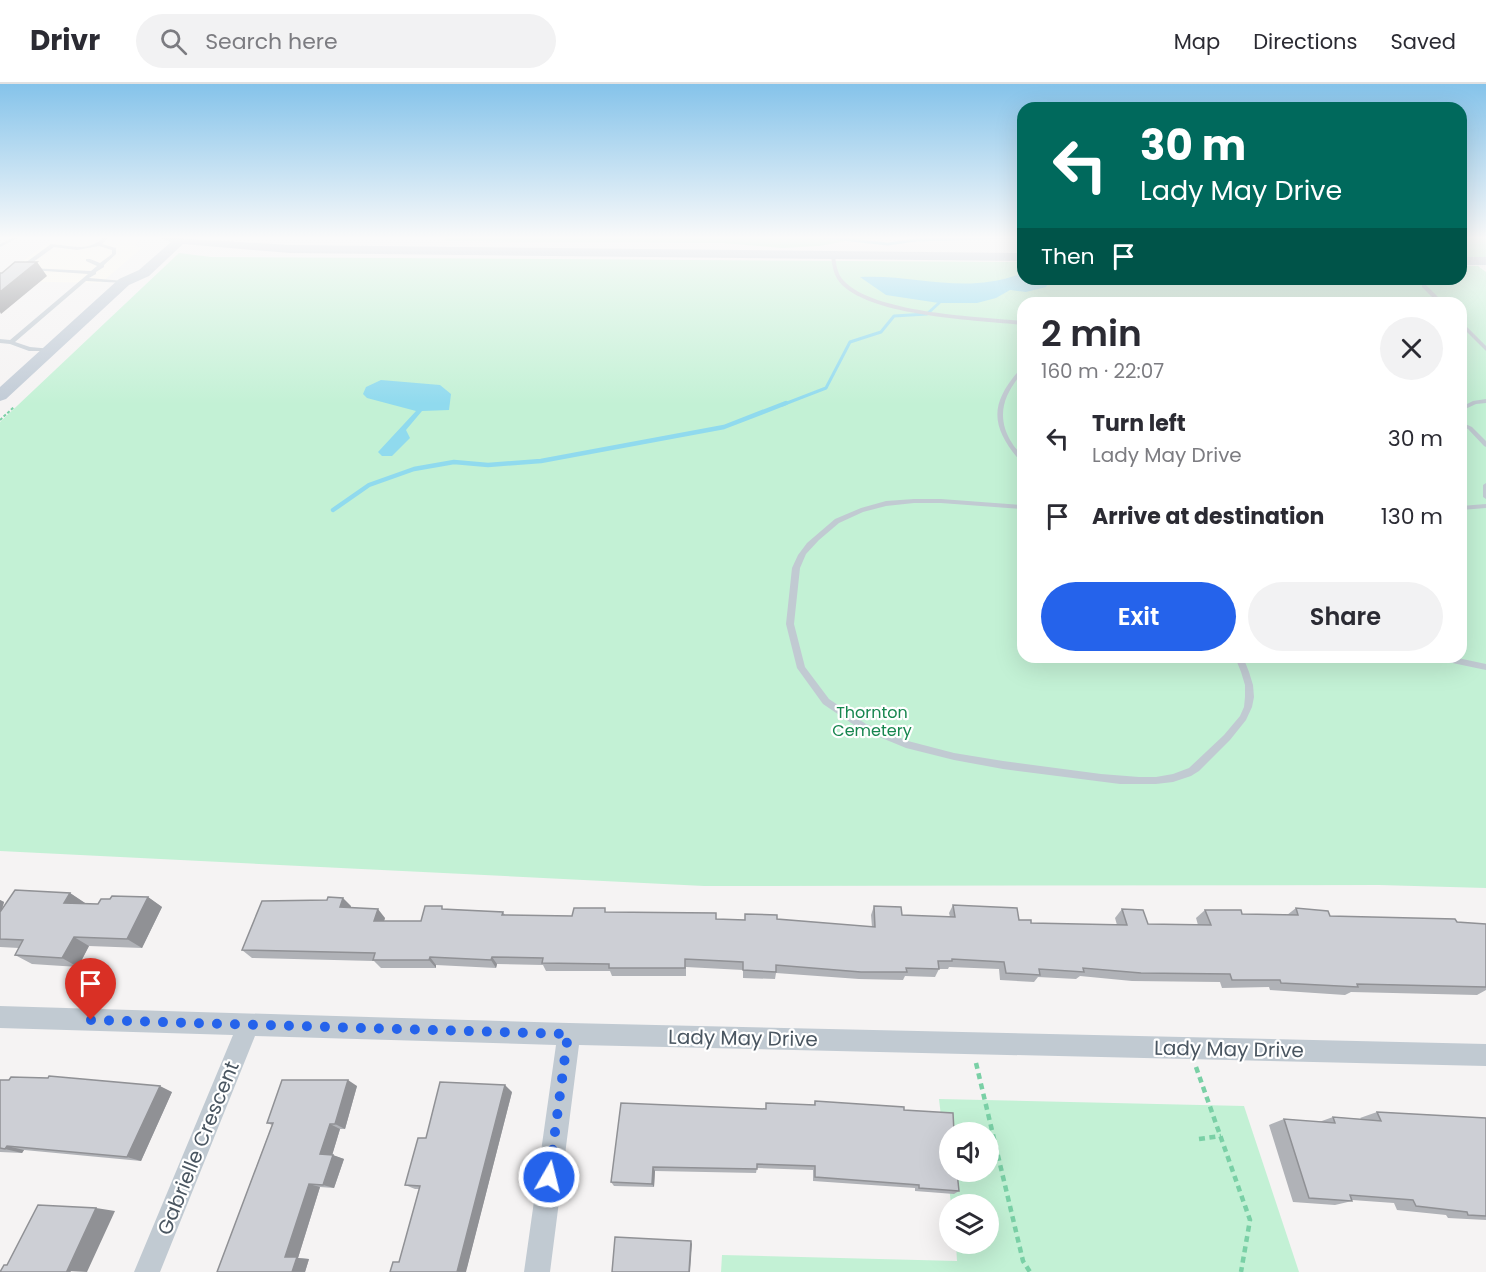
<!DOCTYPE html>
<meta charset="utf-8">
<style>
:root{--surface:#fff;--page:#f2f2f3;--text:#2b2b33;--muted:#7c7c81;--line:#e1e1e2;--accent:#2563eb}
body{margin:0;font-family:Poppins,sans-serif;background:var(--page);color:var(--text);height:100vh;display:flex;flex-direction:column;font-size:22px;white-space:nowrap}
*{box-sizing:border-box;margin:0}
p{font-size:20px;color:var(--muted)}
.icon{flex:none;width:33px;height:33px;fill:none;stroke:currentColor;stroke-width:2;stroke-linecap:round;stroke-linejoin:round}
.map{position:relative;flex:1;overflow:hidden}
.sheet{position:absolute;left:1017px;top:213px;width:450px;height:366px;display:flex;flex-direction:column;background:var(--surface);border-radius:18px;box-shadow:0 6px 24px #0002}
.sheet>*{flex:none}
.banner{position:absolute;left:1017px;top:18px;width:450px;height:183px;border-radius:18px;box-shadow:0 6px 24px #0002;background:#00695c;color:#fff;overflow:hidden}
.buttons{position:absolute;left:939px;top:1038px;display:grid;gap:12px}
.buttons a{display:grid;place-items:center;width:60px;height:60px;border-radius:50%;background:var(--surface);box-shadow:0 6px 24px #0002;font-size:30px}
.pin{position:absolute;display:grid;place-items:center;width:51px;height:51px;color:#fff;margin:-62px -26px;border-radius:50% 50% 50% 0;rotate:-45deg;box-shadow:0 0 6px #0007}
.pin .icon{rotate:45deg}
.me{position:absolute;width:66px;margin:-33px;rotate:8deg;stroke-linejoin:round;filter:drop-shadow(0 0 4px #0008)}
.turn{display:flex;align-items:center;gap:21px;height:126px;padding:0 24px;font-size:27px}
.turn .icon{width:78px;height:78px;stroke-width:2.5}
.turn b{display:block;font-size:42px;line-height:51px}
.then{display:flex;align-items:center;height:57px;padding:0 24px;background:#0003;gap:12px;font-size:22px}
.round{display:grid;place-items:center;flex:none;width:63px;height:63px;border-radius:32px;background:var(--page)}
.summary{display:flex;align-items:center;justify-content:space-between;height:102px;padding:0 24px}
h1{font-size:36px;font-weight:600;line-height:45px}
.cta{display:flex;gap:12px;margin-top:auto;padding:12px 24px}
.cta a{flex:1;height:69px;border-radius:36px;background:var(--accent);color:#fff;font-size:24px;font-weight:600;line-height:69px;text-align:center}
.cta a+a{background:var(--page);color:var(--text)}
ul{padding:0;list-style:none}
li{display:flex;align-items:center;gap:18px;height:78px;padding:0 24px}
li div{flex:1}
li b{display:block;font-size:22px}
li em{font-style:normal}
header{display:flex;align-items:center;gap:36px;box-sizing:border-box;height:84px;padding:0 30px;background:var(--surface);border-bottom:2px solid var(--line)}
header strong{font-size:28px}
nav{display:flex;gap:33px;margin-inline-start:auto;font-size:21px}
.search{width:420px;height:54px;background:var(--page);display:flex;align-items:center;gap:15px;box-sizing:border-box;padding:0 21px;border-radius:33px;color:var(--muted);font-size:22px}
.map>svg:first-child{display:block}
.commercial{fill:#fdf9ef}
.green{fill:#c3f1d5;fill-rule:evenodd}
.water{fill:#90daee}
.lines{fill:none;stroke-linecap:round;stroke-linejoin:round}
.stream-far1{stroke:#90daee;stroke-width:3}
.stream{stroke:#90daee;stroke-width:4.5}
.path-far1{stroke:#7ad0a6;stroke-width:2;stroke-dasharray:3 2;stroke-linecap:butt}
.path{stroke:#7ad0a6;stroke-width:4.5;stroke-dasharray:6 4.5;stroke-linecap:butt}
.service{fill:#c1cad2;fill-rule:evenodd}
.minor{fill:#c1cad2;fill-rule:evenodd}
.secondary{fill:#c1cbd6;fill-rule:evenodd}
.wall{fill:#b0b2b7}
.shaded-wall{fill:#909195}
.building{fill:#cdcfd5;stroke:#909195;stroke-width:1.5}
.route{stroke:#2563eb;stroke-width:10;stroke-dasharray:0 18}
.labels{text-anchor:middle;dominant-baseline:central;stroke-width:4.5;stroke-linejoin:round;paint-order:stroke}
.park-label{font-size:16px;fill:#17864f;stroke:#fff}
.near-street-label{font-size:20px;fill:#4a5661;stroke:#fff}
</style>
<header>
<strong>Drivr</strong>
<div class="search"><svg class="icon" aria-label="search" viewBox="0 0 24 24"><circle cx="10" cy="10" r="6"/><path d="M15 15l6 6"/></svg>Search here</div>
<nav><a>Map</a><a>Directions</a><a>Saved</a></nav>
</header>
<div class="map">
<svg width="1486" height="1188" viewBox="0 0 1486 1188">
<rect width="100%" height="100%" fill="#f5f3f3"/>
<path class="commercial" d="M55 153 137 156 136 162 142 164 101 199 0 197V194Z"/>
<path class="green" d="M446 153H936L858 155 819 162 782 164 723 159 444 157Z
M1461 153H1486V173H1461Z
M179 169 211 173 1023 178V195H1461V182H1478L1486 188V804L1379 801 704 802 0 767V338ZM1023 219H1461V573H1023Z
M939 1015 1244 1022 1299 1188H721L722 1171 957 1177 956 1160H988V1120H951ZM950 1048H988V1088H950Z"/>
<path class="water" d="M1023 189V195H1051L1046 203 1026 208 1010 206 996 214 977 219H939L886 211 860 193C918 190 964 212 1023 189Z
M381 296 440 301 451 310 449 326 422 327 406 346 410 354 392 372H382L378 368 416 327 367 314 363 310 366 303Z"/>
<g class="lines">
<path class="stream-far1" d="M822 153 888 160 916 156 1019 153
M782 321 826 304 850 258 881 248 894 232 927 230 939 219"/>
<path class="stream" d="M333 426 369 401 414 385 454 378 488 381 541 377 724 343 786 319"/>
<path class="path-far1" d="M0 336 14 323"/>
<path class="path" d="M976 979 1023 1177 1030 1188
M1196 983 1250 1136 1241 1188
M1199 1055 1221 1052"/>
<path class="service" d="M14 153H20L0 163V160Z
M104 153H109L102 160 116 164V170L104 181V183L96 188V190L89 194 124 197 126 198V199L86 197 15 258 30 263 52 265V267H29L10 260 0 259V255L10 256 88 190 31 186H29V184L91 187 97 182 86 177V175H90L100 179 112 170V166L99 162 77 166 54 163 25 184H21V182L51 160C71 161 88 169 104 153Z
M833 170 835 171C836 180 837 190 844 197 874 229 979 233 1023 237V241C976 236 876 233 842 201 834 193 832 182 831 171Z
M1422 201H1426L1444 219H1438L1422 203Z
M1461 237 1486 262V267L1461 242Z
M1023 283V288C1004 310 995 332 1012 359 1016 366 1023 370 1023 379L1021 378C990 342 989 320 1021 284Z
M1486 315V319L1476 320 1461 327V323L1473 317Z
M1461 338 1472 343 1486 357V363L1484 362 1468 345 1461 342Z
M1486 399V415L1483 413V401Z
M914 415H941L1023 421V425L941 419H914L886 422 863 428 839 439 819 456 806 470 800 484 794 540 805 583 829 615 866 640 908 657 954 669 1003 677 1101 690 1139 693H1156L1173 690 1189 684 1224 651 1240 632 1244 623 1245 613V601L1241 588 1235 573H1243L1249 588 1253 601 1254 613 1252 623 1246 636 1230 656 1199 687 1191 692 1173 698 1156 700H1120L1003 685 954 676 906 664 860 645 823 620 797 584 786 540 792 484 798 471 807 459 835 435 861 424 886 417Z
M1486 420V424L1461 426V422Z
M1434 573H1453L1486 580V586L1438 576Z"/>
<path class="minor" d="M0 922 569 939 1486 960V982L579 961 550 1188H524L556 961 255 952 160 1188H134L233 951 0 944Z"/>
<path class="secondary" d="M158 153 290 161 1023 169V177L290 169 183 160 149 192 129 201 6 315 0 317V303L119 195 139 186 171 158Z
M1461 173H1486V181H1461Z"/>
</g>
<path class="wall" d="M70 809 85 819V820H98L110 815 148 813 162 823 142 864 89 862 78 883 32 880 15 871 19 864 0 863V816L4 818 2 825Z
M953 821 1031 839 1117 841 1115 834 1122 825 1148 840 1198 841 1196 834 1205 826 1242 830 1287 831 1296 824 1330 832 1486 840V906L1477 911 1351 908 1345 911 1270 906 1269 903 1222 904 1220 898 1132 897 1080 892 1076 895 1038 893 1034 898 1000 896 999 885 949 883 948 885H939L935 893 905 892 903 896 859 895 776 889 775 895 743 894V886L686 883V892H612L610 887H546L543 881 497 880 496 884 436 881V884H381L374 877 252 874 242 866 351 822V824L385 834 384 837H421L445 825 503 828 505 831 572 832 607 828 716 829V835L745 836 777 835 872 843 871 831 874 822 902 831 950 833 949 829Z
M0 996 172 1008 141 1077 24 1066 22 1069 0 1068Z
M357 1002 345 1045H340L332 1071 344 1075 334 1104 320 1103 298 1174 309 1175 305 1188H217L272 1041 267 1039Z
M512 1008 467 1183 399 1178 419 1105H415L405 1101 426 1054Z
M815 1017 904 1026 959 1107 954 1110 915 1107V1104L813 1097V1086L757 1084 756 1089 655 1087 654 1103 614 1102 611 1098 766 1025 814 1021Z
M1377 1028 1486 1034V1136L1448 1134 1446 1131 1397 1126 1394 1119 1352 1116V1117L1335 1121 1293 1118 1269 1041 1284 1035 1319 1038 1333 1033 1361 1035 1360 1034Z"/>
<path class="shaded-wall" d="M37 178 47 192 1 230 0 228V208Z
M70 809 85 819 79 829 64 819Z
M148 813 162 823 142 864 127 855Z
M343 814 351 822 348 832 340 823Z
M0 816 4 818 0 832Z
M378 825 385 834 381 846 374 837Z
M74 853 89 862 78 883 62 874Z
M430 873 436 881V884L429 876Z
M492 873 497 880 496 884 491 876Z
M348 996 357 1002 345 1045 335 1040Z
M505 1001 512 1008 466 1188H457Z
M160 1002 172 1008 141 1077 127 1073Z
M330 1040 340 1045 331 1075 320 1070Z
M7 1062 24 1066 22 1069 5 1065Z
M333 1071 344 1075 334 1104 323 1101Z
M653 1083 655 1087 654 1103 652 1100Z
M309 1100 320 1103 298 1174 309 1175 305 1188H292L285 1173Z
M96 1124 115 1127 87 1188 67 1187Z
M691 1157 692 1160 690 1188H689Z"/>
<path class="building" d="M15 178H37L0 208V189H2Z
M15 806 70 809 64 819 98 820 101 815H110L112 812 148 813 127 855 74 853 62 874 15 871 23 856 0 855V828Z
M328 813 343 814 340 823 378 825 374 837H421L425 822H442V825L503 828 502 831 572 832 574 824H605V828L716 829V835L745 836V830L777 831V835L875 843 874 822 901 823 902 831 955 833 953 821 1017 824 1019 836H1031V839L1127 841 1122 825 1143 826 1148 840 1211 841 1205 826H1241L1242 830 1298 831 1296 824 1328 827 1330 832 1455 835 1457 838 1486 840V903L1357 900 1358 903 1281 899 1280 896H1232L1230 890 1141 889 1083 884 1084 888 1039 885 1040 891 1006 889 1004 878 952 875V877H938L939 885 906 884 907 888H861L776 881V888L743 886V878L685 875V884H609V880L542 879 543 874 492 873 491 876 430 873 429 876H373L375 869 242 866 262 817 327 816Z
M49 992 160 1002 127 1073 7 1062 5 1065 0 1064V996H9L11 993 48 994Z
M282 996H348L335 1040H330L320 1070 333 1071 323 1101 309 1100 285 1173H297L292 1188H217L273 1039H267Z
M440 998 505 1001 457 1188H390L393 1178H399L420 1102 405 1101 418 1054H426Z
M815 1017 904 1023V1026L953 1029 954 1048H950V1088H957L959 1107 919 1104V1101L815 1093V1082L757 1080V1085L653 1083 652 1100 611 1098 621 1019 766 1025V1019L815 1021Z
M1377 1028 1486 1034V1132L1468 1131 1467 1128 1416 1122 1413 1116 1350 1111 1352 1117 1309 1114 1284 1035 1335 1039 1333 1033 1381 1037Z
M38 1121 96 1124 67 1187H70V1188H0L4 1181H7Z
M615 1153 691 1157 689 1188H612Z"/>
<linearGradient id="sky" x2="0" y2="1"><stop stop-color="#85c3ea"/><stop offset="0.48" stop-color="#fafafa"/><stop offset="1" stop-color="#fafafa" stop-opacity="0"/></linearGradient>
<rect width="1486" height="320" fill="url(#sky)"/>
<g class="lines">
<path class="route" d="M91 936 568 950 549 1093"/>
</g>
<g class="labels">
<g class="park-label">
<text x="872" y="628">Thornton<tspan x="872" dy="18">Cemetery</tspan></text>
</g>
<g class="near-street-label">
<text transform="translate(743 954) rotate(1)">Lady May Drive</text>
<text transform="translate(1229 965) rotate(1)">Lady May Drive</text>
<text transform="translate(198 1064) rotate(-68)">Gabrielle Crescent</text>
</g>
</g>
</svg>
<div class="buttons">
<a><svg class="icon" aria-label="sound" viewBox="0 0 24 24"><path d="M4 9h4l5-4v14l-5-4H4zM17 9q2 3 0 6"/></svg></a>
<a><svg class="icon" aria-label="layers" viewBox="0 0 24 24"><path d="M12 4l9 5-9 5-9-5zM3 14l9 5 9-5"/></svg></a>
</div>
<div class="pin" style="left:91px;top:936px;background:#d93025"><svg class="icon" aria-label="arrive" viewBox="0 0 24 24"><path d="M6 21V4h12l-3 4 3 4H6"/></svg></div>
<svg class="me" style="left:549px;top:1093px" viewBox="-20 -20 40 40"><circle r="17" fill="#2563eb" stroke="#fff" stroke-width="3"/><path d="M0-11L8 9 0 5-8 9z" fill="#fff"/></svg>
<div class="banner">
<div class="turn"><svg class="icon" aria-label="left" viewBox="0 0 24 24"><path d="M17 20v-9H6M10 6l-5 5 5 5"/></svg><div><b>30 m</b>Lady May Drive</div></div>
<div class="then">Then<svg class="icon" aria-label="arrive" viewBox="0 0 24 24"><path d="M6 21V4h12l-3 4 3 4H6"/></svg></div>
</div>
<section class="sheet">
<div class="summary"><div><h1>2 min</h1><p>160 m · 22:07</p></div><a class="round"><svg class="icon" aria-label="close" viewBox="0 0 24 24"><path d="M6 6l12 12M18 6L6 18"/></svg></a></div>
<ul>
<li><svg class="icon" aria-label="left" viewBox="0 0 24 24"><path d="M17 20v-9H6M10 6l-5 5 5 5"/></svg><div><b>Turn left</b><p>Lady May Drive</p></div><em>30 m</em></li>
<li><svg class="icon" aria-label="arrive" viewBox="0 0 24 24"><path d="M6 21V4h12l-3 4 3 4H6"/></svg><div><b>Arrive at destination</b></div><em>130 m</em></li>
</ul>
<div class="cta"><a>Exit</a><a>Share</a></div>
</section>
</div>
